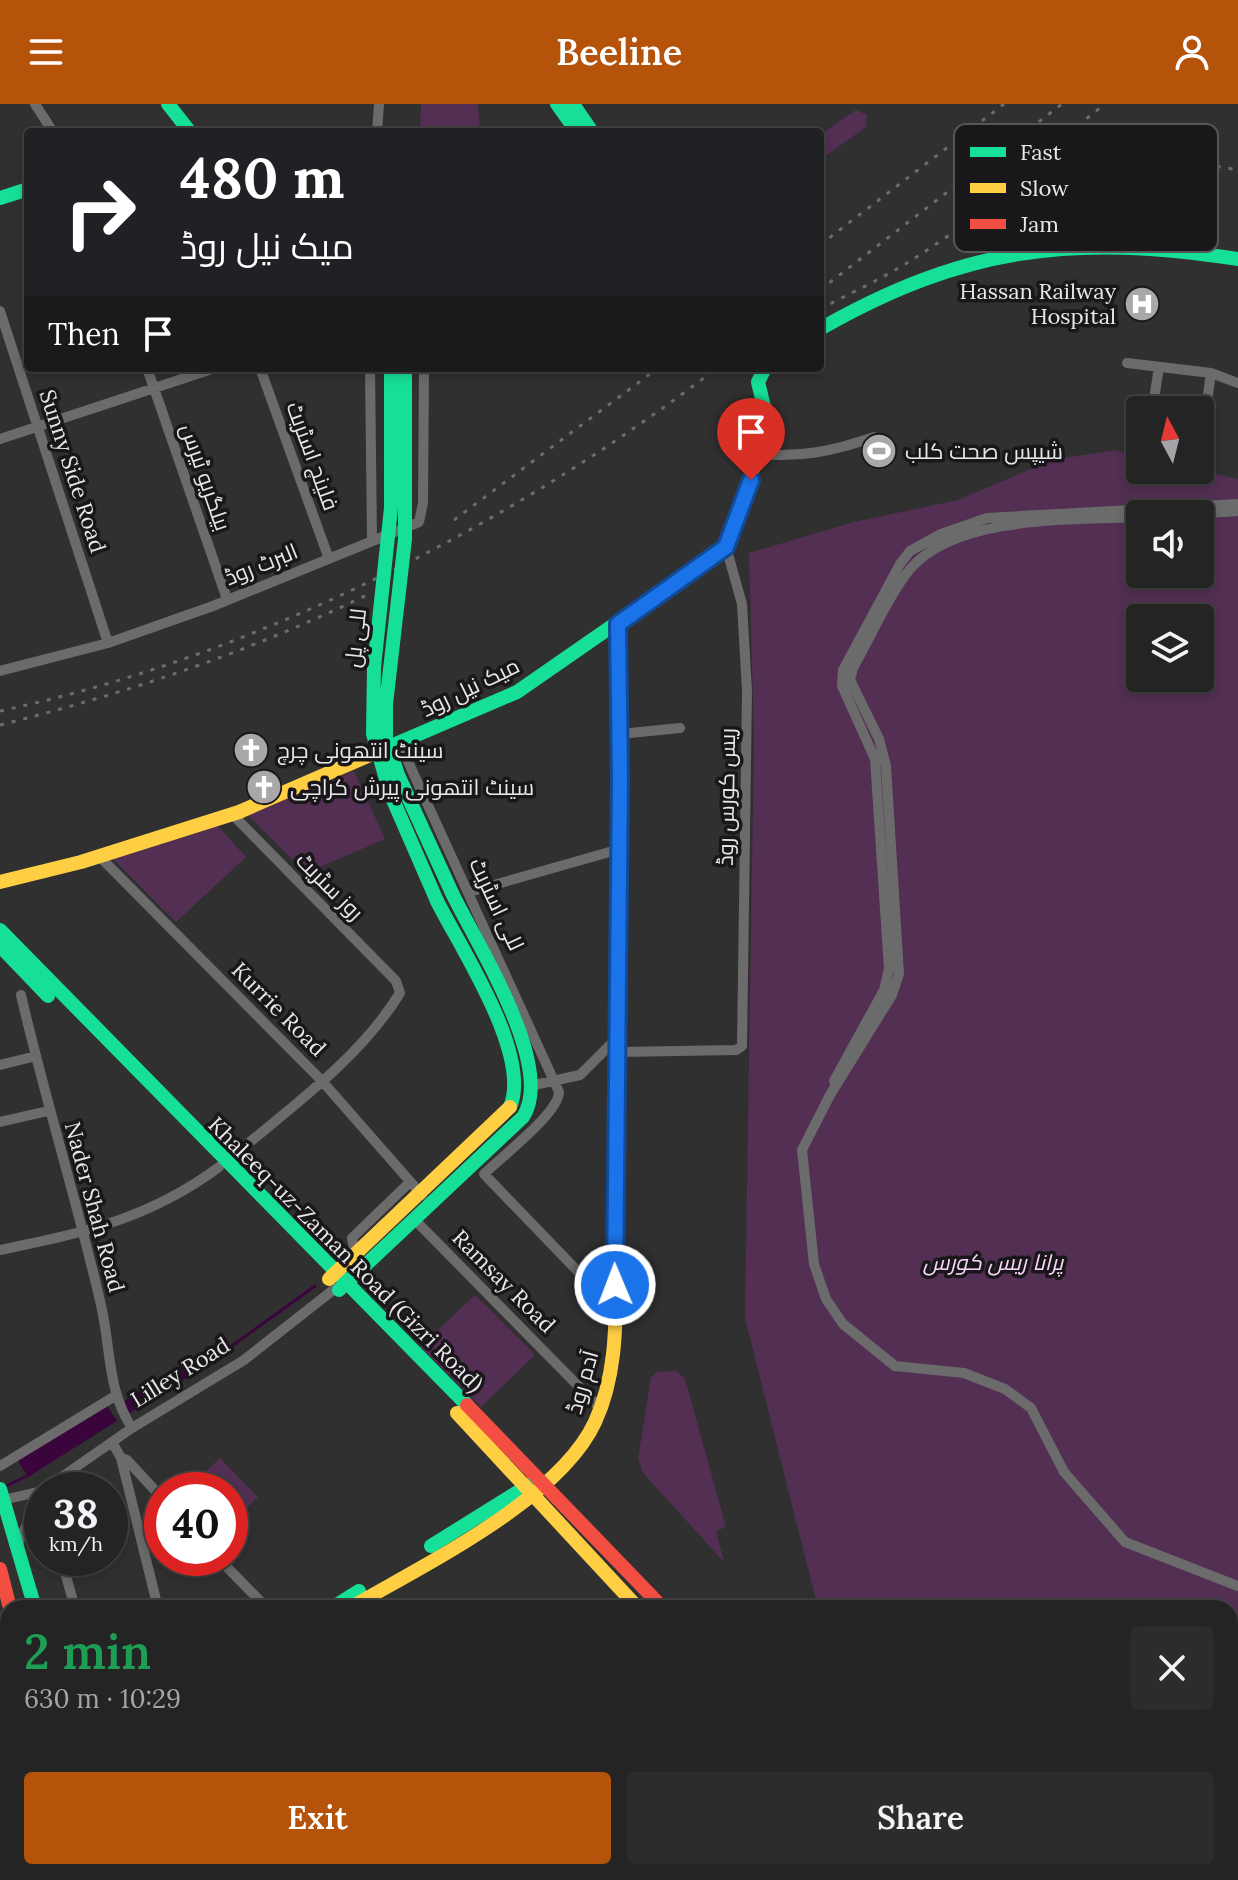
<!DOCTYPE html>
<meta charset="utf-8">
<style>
:root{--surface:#252425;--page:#2d2c2d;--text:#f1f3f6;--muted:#a3a4a7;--line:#424142;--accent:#b45309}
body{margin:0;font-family:Lora,Cairo,serif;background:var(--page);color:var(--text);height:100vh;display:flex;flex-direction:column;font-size:30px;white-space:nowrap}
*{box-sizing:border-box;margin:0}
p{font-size:26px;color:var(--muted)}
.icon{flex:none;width:44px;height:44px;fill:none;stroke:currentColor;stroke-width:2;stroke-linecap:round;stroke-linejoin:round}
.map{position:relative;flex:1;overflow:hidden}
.details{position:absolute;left:0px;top:1496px;width:1238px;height:280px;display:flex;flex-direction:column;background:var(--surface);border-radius:24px 24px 0 0;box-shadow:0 4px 12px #0003,0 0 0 2px var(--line)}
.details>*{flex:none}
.banner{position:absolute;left:24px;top:24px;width:800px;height:244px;border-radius:8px;box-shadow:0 4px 12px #0003,0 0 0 2px var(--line);background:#202124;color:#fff;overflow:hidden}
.needle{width:52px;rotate:353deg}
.buttons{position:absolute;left:1126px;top:292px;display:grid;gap:16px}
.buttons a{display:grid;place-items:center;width:88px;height:88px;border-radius:8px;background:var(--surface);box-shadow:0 4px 12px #0003,0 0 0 2px var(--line);font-size:40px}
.speed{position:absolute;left:24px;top:1368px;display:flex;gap:16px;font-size:40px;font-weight:700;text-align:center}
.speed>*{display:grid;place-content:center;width:104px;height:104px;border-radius:50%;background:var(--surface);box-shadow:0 4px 12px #0003,0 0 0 2px var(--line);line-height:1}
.speed small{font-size:20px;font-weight:400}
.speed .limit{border:12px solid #d22;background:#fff;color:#111}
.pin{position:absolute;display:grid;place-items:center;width:68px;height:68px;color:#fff;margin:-82px -34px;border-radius:50% 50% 50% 0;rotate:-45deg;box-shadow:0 0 8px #0007}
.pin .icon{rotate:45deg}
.me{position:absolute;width:88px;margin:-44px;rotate:359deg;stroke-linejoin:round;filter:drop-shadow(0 0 6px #0008)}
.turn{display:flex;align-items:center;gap:28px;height:168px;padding:0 24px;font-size:36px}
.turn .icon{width:104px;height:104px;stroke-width:2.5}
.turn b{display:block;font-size:56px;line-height:68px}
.then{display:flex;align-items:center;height:76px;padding:0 24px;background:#0003;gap:16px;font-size:30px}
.round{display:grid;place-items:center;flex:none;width:84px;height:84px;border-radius:8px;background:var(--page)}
.summary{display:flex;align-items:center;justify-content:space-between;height:136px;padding:0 24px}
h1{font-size:48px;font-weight:600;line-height:60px;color:#1e9e55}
.button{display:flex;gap:16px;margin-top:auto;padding:16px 24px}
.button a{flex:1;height:92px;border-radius:8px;background:var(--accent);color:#fff;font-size:32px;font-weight:600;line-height:92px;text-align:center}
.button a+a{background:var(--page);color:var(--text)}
header{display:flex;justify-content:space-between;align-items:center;height:104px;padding:0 24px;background:var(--accent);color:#fff;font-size:36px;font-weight:600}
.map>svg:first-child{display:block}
.green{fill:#522f53;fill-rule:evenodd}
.water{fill:#3a043d}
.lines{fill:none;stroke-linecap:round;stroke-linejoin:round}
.stream{stroke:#3a043d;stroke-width:3}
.street{stroke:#6b6b6b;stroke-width:10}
.fast{stroke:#16e098;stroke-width:14}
.slow{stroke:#ffcf43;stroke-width:14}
.jam{stroke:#f24e42;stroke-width:14}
.rail{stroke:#6d6c6d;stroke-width:3;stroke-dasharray:4 8;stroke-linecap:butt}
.fast-bridge{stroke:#16e098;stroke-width:14}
.route-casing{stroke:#114b97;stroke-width:20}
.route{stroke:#1a73e8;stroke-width:14}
.labels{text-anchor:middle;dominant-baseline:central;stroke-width:7;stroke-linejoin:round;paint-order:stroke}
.poi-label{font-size:22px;fill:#e9e7e9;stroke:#191719;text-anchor:start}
.street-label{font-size:22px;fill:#e9e7e9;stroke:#191719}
.park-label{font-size:22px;font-style:italic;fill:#fad7fa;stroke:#191719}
.key{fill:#191719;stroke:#575557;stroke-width:2}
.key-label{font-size:22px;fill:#e9e7e9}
</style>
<header><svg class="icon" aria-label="menu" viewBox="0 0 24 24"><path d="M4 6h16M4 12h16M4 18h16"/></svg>Beeline<svg class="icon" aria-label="person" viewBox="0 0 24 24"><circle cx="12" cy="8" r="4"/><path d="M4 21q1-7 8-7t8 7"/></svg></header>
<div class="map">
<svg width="1238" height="1776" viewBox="0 0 1238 1776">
<rect width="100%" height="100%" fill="#313031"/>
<path class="green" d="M421 0H478L480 28H420Z
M856 6 867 11 866 23 820 56V31Z
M1115 346 1140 352V366H1197L1238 375V1553H1230V1504H818L745 1214 754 633 749 449 854 418 958 396 1052 356ZM1140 410H1200V470H1140ZM1140 514H1200V574H1140Z
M354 667 385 735 306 769 248 711Z
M217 721 246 753 176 818 113 755Z
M475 1191 535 1251 481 1303 420 1243Z
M676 1267 685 1275 726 1423 716 1427 724 1458 643 1369 638 1355 651 1274 656 1268Z
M220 1354 258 1393 235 1415 230 1409V1386H207L197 1376Z"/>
<path class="water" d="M217 1239 224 1251 128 1310 121 1299Z
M106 1300 117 1317 28 1373 17 1355Z"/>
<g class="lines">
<path class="stream" d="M222 1249 315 1182
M4 1383 29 1371"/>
<path class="street" d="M35 0 53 28
M377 28 379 0
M0 207 108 539
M1127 259 1211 269 1238 279
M147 264 227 495
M260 264 329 455
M370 264 372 435
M1154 295 1159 263
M1206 304 1211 269
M0 335 215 264
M758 350C800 354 834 347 874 333
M1192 410 1238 407
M1140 413C1075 416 958 411 911 464 891 487 869 536 853 564L850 576 879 635 886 662 899 870 892 891 830 991 802 1046 814 1160 826 1195 843 1220 895 1262 964 1269 1005 1285 1031 1304 1064 1368 1125 1438 1238 1482
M0 567 108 539 213 502 419 418 423 399 424 264
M620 630 680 624
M400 640 559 988C559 1009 500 1054 484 1070L616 1207
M100 753 322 977 422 1091
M469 788 620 745
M21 891C45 995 77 1097 101 1201 111 1244 107 1286 132 1324
M619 948 736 946 742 942 747 587 742 500 726 443
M0 961 36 952
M834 977 884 886 889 865 875 655 842 582 843 566 900 460 910 447 941 430 987 414 1238 400
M534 981 580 971 618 933
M0 1018 48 1007
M227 1057C287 1006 358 957 400 889L396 877 232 710
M413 1114 600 1304
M0 1146C83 1129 149 1115 219 1063
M355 1151 352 1134 410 1078
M112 1338 121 1354 127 1356 162 1394
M121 1354 158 1504
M0 1362 115 1292
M43 1386 132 1324 244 1256 337 1183
M3 1396 42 1387
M16 1444 42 1387
M61 1454 75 1504
M218 1454 267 1504
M1230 1719 1238 1713
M333 1768 335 1776
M430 1768 433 1776
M608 1768 616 1776
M774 1768 781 1776
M1007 1768 1014 1776
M1136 1768 1142 1776
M1155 1776 1165 1768"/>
<path class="fast" d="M168 0 190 28
M557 0 577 28
M573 0 592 28
M0 94 28 85
M820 225C966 142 1073 130 1238 155
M370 651 517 588 726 443 758 350 764 303 758 278 765 264
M437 797C461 845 532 951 510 1003
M0 826 467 1301
M0 842 48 892
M616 1180 618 520
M339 1186 523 1013C556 963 476 839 452 789
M0 1385 35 1504
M431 1442 532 1379
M332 1504 359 1487
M0 1683 8 1674
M7 1695 8 1696
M90 1768 93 1776
M115 1768 117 1776
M877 1768 884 1776
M907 1768 913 1776"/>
<path class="slow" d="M0 778 81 758 239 708 370 651
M329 1175 510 1003
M457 1309 638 1504
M350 1504C423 1461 559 1396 595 1318 615 1275 616 1226 616 1180"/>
<path class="jam" d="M467 1301 663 1504
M0 1465 10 1504"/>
<path class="rail" d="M964 111 1105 0
M820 141 1004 0
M820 186 1062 0
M820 205C849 190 879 176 907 159 936 141 964 120 995 103 1068 62 1156 50 1238 66
M454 416 658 264
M0 607C254 553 512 421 717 264
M0 621C128 589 252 547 371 489"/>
<path class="fast-bridge" d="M391 264V404L374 563 373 630 390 689 437 797
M405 264V435L386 600V634L398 671 452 789"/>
</g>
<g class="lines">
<defs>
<path id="route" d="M615 1181 620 676 618 520 726 443 751 376"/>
</defs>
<use href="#route" class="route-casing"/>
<use href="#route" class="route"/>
</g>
<defs>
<symbol id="hospital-disc" viewBox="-11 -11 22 22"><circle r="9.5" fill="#a9a7a9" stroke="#191719"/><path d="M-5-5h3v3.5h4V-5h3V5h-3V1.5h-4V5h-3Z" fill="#fff"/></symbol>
<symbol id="stadium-disc" viewBox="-11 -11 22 22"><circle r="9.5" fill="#a9a7a9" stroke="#191719"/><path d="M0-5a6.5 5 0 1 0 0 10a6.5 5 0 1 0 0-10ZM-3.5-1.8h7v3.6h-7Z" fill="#fff"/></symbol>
<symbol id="church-disc" viewBox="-11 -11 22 22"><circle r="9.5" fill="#a9a7a9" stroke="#191719"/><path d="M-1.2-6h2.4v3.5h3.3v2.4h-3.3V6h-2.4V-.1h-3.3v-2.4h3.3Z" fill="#fff"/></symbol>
</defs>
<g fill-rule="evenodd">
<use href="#hospital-disc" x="1122" y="180" width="40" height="40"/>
<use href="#stadium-disc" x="859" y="327" width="40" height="40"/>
<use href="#church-disc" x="231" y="626" width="40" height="40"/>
<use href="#church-disc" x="244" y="663" width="40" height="40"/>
</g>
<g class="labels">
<g class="poi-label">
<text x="1116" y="187" text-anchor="end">Hassan Railway<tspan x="1116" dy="25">Hospital</tspan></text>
<text x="905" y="347">شیپس صحت کلب</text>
<text x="277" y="646">سینٹ انتھونی چرچ</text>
<text x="290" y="683">سینٹ انتھونی پیرش کراچی</text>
</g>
<g class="street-label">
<text transform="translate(313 352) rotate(70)">فلینچ اسٹریٹ</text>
<text transform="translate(73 367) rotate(72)">Sunny Side Road</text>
<text transform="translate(206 373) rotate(71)">بیلگریو ٹیرس</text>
<text transform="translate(261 460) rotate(-22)">البرٹ روڈ</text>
<text transform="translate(355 534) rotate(-84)">للی پل</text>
<text transform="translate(470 583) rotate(-26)">میک نیل روڈ</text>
<text transform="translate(726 693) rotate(-89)">ریس کورس روڈ</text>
<text transform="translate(330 782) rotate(45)">روز سٹریٹ</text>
<text transform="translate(497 800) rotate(65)">للی اسٹریٹ</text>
<text transform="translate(279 905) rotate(45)">Kurrie Road</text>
<text transform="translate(95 1103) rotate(75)">Nader Shah Road</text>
<text transform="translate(346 1150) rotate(45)">Khaleeq-uz-Zaman Road (Gizri Road)</text>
<text transform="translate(504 1177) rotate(45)">Ramsay Road</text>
<text transform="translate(180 1268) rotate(-32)">Lilley Road</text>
<text transform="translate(582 1278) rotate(-74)">آدم روڈ</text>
</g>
<g class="park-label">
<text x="993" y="1158">پرانا ریس کورس</text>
</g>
</g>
<rect x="954" y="20" width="264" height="128" rx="12" class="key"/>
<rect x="970" y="43" width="36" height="10" fill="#16e098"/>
<rect x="970" y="79" width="36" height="10" fill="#ffcf43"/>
<rect x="970" y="115" width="36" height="10" fill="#f24e42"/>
<g class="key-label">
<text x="1020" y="56">Fast</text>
<text x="1020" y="92">Slow</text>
<text x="1020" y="128">Jam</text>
</g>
</svg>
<div class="buttons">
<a><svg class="needle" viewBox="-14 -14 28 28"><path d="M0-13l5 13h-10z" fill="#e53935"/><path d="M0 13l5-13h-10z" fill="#a3a4a7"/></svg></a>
<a><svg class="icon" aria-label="sound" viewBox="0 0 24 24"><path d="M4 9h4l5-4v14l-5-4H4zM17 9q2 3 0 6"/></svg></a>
<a><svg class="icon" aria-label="layers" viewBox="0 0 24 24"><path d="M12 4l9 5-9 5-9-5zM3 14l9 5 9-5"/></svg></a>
</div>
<div class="speed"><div>38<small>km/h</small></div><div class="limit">40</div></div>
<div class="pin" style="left:751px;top:376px;background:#d93025"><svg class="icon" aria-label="arrive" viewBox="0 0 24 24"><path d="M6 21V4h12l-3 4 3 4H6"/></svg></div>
<svg class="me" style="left:615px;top:1181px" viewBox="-20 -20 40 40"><circle r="17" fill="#1a73e8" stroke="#fff" stroke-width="3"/><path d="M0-11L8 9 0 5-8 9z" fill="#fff"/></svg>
<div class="banner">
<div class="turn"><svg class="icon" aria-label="right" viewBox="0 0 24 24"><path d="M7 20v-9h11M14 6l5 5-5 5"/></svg><div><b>480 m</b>میک نیل روڈ</div></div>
<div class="then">Then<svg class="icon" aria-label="arrive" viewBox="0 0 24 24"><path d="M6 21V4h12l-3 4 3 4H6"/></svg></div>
</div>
<section class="details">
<div class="summary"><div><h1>2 min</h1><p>630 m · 10:29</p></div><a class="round"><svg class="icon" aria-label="close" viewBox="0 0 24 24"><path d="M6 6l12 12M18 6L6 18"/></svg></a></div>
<div class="button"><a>Exit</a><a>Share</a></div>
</section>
</div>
